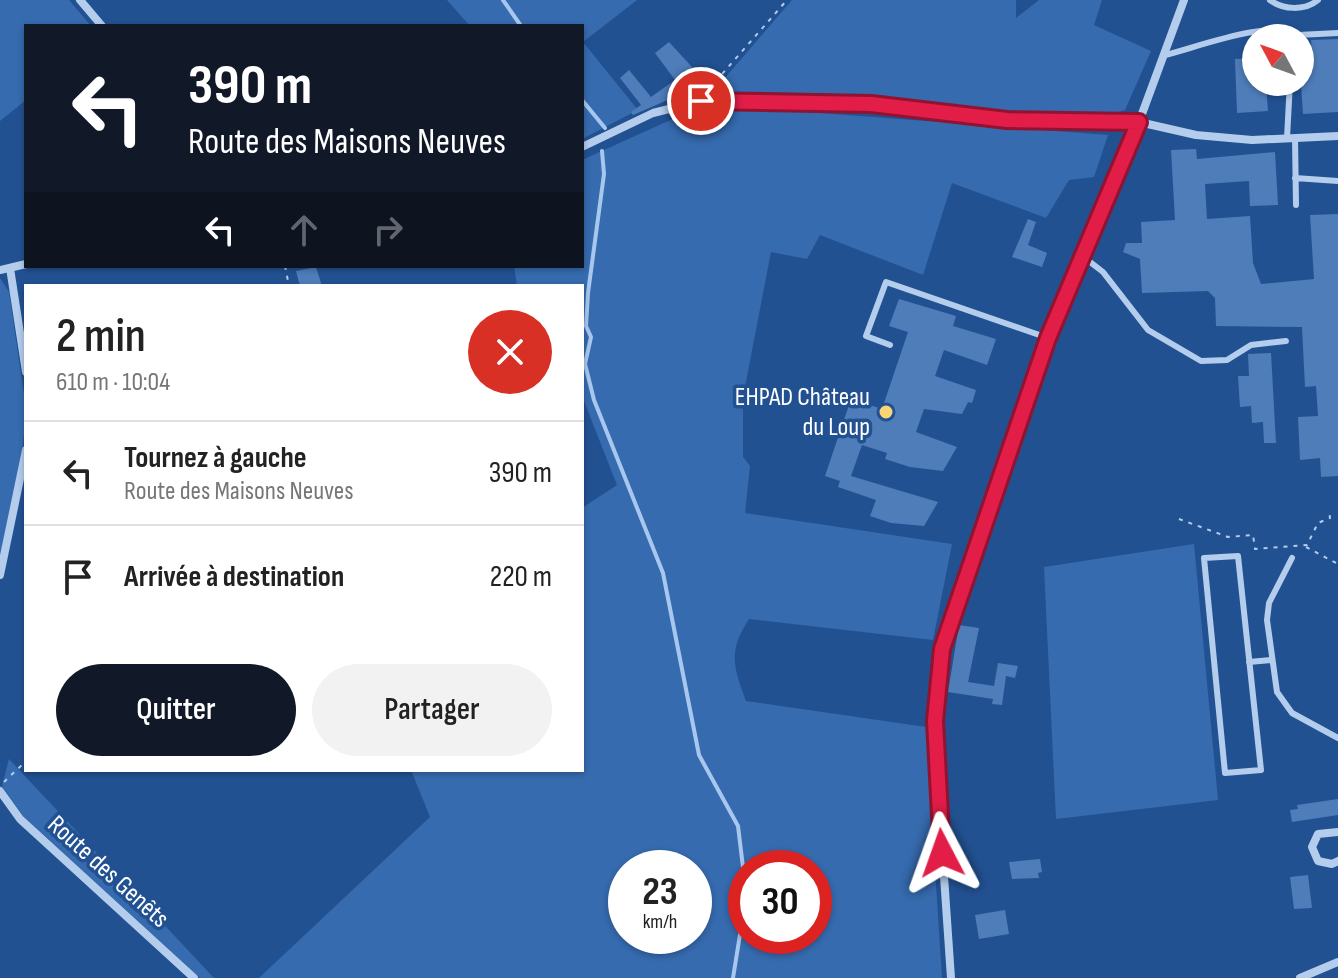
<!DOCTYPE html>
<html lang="fr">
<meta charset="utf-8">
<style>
:root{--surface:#fff;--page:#f2f2f2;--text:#222;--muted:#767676;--line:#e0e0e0;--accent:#111827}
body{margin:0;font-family:"Sofia Sans Condensed",sans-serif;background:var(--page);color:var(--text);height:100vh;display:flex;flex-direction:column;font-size:30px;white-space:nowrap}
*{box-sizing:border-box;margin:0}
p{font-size:26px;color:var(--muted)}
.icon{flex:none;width:44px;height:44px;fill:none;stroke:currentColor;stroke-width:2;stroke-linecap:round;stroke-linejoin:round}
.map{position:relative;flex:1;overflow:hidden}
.side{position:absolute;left:24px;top:284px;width:560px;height:488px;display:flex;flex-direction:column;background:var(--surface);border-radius:0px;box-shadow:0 2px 6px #0004}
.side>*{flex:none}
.guide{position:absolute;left:24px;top:24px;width:560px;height:244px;border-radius:0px;box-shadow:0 2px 6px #0004;background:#111827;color:#fff;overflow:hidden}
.needle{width:52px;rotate:311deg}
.buttons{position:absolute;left:1242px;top:24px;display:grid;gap:16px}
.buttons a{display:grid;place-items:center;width:72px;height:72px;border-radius:50%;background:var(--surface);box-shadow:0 2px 6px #0004;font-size:40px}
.speed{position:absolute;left:608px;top:850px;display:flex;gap:16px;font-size:40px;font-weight:700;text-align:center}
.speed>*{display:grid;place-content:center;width:104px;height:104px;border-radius:50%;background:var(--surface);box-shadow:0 2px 6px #0004;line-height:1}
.speed small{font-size:20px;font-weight:400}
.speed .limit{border:12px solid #d22;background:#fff;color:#111}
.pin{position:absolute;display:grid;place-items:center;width:68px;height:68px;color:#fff;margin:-34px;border:4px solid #fff;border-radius:50%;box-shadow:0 2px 8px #0007}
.me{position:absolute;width:88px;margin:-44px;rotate:356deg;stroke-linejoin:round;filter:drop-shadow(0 0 6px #0008)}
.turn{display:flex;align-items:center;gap:28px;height:168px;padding:0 32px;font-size:36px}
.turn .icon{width:104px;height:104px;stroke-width:2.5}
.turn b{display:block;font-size:56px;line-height:68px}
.lanes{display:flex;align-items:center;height:76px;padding:0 32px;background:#0003;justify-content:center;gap:40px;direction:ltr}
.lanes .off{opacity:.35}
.round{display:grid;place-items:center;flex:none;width:84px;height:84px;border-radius:42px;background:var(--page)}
.overview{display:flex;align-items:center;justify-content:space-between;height:136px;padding:0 32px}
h1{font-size:48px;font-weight:600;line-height:60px}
.button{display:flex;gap:16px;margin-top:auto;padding:16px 32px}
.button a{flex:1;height:92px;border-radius:48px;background:var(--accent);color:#fff;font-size:32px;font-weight:600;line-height:92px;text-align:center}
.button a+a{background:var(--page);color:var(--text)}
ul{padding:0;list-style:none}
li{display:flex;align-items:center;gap:24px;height:104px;padding:0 32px;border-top:2px solid var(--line)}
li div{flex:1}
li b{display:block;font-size:30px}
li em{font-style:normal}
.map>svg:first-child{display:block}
.green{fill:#366baf;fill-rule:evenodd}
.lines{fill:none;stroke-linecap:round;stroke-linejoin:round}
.stream{stroke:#a8c7ee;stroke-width:4}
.building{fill:#4f7dba}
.path{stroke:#b4cded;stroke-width:2;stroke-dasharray:4 6;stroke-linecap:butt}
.service{stroke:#b4cded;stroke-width:6}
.minor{stroke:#b4cded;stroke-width:8}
.route-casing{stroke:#92132f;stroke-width:20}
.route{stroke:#e11d48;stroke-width:14}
.poi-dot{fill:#f9d576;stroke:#225192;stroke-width:3}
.labels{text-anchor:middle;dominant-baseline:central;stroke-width:7;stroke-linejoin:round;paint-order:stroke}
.poi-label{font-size:26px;fill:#fff;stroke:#225192;text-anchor:end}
.street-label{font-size:26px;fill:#fff;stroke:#225192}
</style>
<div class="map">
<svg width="1338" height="978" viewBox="0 0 1338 978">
<rect width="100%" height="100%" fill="#225192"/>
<path class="green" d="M0 0H69L91 26H26V100L0 121Z
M447 0H637L583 42 638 110 582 139V26H470Z
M792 0H1016V18L1039 0H1102L1094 25 1151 51 1125 110C1051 136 948 102 872 96 825 92 778 93 731 92L724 79Z
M726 111H794L1108 135 1094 177 1069 180 1046 218 952 183 923 275 820 235 807 259 771 252 743 397V457L750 466 745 513 952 544 933 640 749 619C728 651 733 666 746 701L926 727 942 978H259L430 817 411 770H582V508L617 485 582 396V286H517L514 266H582V160L677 117ZM626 868H694V936H626ZM746 868H814V936H746Z
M0 278 9 292 26 408 23 446 0 557Z
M1194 544 1218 800 1056 819 1044 567Z
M9 759 214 978H200L23 816 2 786Z"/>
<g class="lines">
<path class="stream" d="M503 0 521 26
M582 100 605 128
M602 151 604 174 588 293 586 326 591 337 585 364 594 400 663 573 699 755 738 826 746 892
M733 978 746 897"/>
</g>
<path class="building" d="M1338 39V112L1303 114 1300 70H1313L1311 40Z
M669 42 703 79 693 89 633 115 631 112 641 105 620 78 629 70 651 97 675 80 655 53Z
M1256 58V82H1266L1268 111 1237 113 1235 59Z
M1196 149 1197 159 1275 152 1278 205 1250 206 1249 181 1205 184 1207 219 1250 216 1253 263 1261 284 1314 279 1310 215 1338 214V476L1321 477 1320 458 1300 460 1298 417 1318 416 1316 386 1305 387 1302 327 1216 326 1215 298 1208 291 1142 293 1140 259 1123 252 1126 243H1142L1141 222 1175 220 1171 150Z
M1028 219 1036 222 1028 245 1047 253 1042 267 1012 257Z
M316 267 322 286H300L296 271Z
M899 299 956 316 953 326 996 339 987 365 944 350 935 376 976 390 972 403 968 402 962 414 924 409 916 432 957 447 943 471 910 467 885 459 887 453 862 445 851 476 938 502 924 526 891 523 870 516 876 500 838 487 840 481 825 476 851 399 882 409 908 332 889 326Z
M1271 353 1276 443H1264L1263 422 1252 423 1251 406 1240 407 1238 376H1249L1248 354Z
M959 625 979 628 968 682 994 686 998 663 1018 666 1015 678 1006 676 1002 705 992 704 993 699 948 692Z
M1338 799V815L1292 822 1290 810 1298 809 1297 805Z
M1040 859 1042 872 1038 873 1039 878 1012 879 1009 862Z
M1308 875 1312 908 1294 909 1290 877Z
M1005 910 1009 934 979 939 975 915Z"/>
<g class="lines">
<path class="path" d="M709 89 787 0
M285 266 289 286
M1179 519 1228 537 1253 535 1255 549 1307 545 1318 523 1330 518 1329 510
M1306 547 1338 564
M4 782 26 761"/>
<path class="service" d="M1270 0C1283 10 1305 11 1318 0
M1296 38 1298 35 1338 33
M1165 55C1195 48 1272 18 1298 35
M1287 138 1290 82
M1295 138 1296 205
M1295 178 1338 181
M1081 255 1103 272 1148 330 1201 361 1227 360 1251 345 1286 341
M890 345 866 336 886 282 1048 338
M1238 556 1261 770 1225 773 1204 558Z
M1292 558 1269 603 1267 620 1277 692 1292 713 1338 738
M1249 662 1271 660"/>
<path class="minor" d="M80 0 102 26
M582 147 653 113 701 101 871 104 1007 120 1139 122 1196 135 1252 140 1338 136
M10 268 26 372
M0 270 26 264
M0 575 26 450
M0 791 20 819 194 978
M1338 832 1318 834 1312 847 1318 861 1332 864 1338 861
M951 978 936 760 942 649 1048 338 1139 122 1184 0
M1300 978 1338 962"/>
</g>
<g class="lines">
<defs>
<path id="route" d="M701 101 871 104 1007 120 1139 122 1048 338 942 649 935 721 942 853"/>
</defs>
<use href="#route" class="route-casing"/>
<use href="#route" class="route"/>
</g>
<circle class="poi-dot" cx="886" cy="412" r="8"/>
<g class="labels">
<g class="poi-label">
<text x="870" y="397">EHPAD Château<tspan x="870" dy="30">du Loup</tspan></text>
</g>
<g class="street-label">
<text transform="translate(108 872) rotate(42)">Route des Genêts</text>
</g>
</g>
</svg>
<div class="buttons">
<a><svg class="needle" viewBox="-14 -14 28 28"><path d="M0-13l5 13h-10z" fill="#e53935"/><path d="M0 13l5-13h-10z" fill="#767676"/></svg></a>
</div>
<div class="speed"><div>23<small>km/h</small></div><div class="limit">30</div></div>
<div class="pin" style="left:701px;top:101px;background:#d93025"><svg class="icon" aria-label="arrive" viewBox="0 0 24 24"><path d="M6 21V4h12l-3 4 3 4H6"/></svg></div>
<svg class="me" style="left:942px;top:853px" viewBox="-20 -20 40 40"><path d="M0-17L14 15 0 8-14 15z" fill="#e11d48" stroke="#fff" stroke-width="4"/></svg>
<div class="guide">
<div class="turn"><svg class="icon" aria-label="left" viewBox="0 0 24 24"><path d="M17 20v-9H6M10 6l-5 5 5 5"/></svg><div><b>390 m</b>Route des Maisons Neuves</div></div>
<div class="lanes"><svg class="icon" aria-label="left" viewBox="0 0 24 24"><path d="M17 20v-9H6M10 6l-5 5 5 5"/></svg><svg class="icon off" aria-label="ahead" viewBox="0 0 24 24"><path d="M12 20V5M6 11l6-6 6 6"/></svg><svg class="icon off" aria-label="right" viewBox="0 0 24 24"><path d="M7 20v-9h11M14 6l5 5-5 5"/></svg></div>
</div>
<section class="side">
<div class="overview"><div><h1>2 min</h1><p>610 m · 10:04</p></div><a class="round" style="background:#d93025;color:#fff"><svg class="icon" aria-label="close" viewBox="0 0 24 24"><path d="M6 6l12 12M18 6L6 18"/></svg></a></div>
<ul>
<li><svg class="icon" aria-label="left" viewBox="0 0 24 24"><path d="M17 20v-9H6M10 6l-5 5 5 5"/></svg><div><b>Tournez à gauche</b><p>Route des Maisons Neuves</p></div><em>390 m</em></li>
<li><svg class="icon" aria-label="arrive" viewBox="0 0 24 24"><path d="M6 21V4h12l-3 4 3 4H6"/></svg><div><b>Arrivée à destination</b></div><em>220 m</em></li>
</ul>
<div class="button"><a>Quitter</a><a>Partager</a></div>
</section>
</div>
